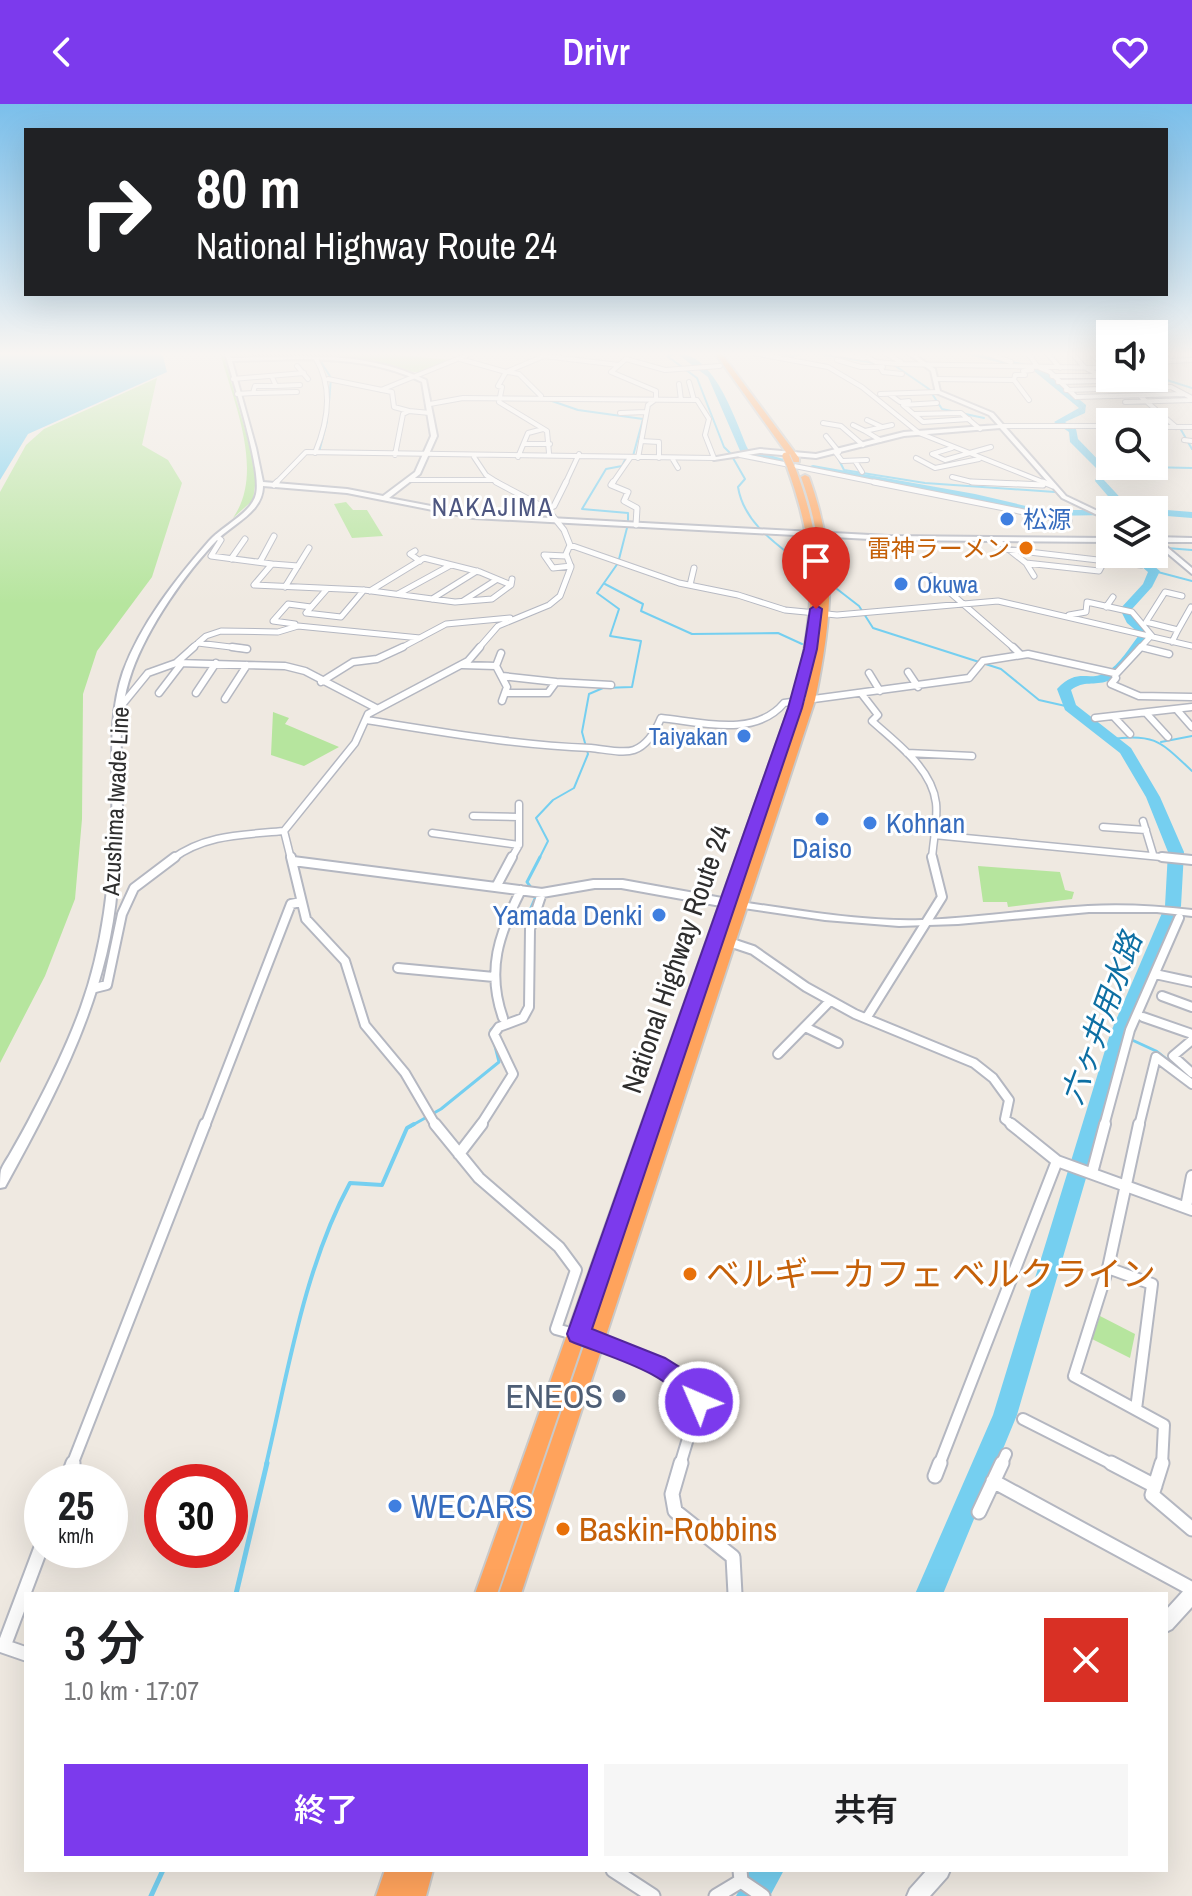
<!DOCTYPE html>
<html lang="ja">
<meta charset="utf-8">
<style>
:root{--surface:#fff;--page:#f6f6f6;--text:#202124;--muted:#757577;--accent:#7c3aed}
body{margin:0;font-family:"Archivo Narrow","Noto Sans JP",sans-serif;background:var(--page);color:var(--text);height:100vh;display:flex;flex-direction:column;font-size:30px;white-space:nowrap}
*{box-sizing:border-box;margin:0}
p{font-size:26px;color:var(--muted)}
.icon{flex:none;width:44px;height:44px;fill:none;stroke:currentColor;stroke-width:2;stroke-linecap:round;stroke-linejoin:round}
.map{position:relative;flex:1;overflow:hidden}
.side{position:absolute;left:24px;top:1488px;width:1144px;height:280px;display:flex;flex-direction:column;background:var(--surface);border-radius:0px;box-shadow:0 8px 32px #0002}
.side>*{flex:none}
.hud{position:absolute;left:24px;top:24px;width:1144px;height:168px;border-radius:0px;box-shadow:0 8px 32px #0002;background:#202124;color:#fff;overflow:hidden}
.fabs{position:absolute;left:1096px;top:216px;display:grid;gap:16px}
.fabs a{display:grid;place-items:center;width:72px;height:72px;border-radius:0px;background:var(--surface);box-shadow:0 8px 32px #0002;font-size:40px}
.speed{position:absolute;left:24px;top:1360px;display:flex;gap:16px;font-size:40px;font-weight:700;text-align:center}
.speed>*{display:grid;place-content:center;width:104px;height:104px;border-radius:50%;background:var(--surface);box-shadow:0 8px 32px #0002;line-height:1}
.speed small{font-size:20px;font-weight:400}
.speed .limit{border:12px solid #d22;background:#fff;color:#111}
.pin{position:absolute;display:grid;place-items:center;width:68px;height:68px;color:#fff;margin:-82px -34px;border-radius:50% 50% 50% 0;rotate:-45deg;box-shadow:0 0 8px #0007}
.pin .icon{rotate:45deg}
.me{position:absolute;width:88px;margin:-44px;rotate:315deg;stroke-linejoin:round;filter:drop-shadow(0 0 6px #0008)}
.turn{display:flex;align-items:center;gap:28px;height:168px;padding:0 40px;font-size:36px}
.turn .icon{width:104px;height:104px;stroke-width:2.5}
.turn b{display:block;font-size:56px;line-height:68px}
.round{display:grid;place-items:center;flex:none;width:84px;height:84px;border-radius:0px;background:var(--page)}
.overview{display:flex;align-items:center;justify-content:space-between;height:136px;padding:0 40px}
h1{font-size:48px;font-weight:600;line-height:60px}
.cta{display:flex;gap:16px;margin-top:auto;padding:16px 40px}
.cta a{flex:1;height:92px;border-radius:0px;background:var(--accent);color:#fff;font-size:32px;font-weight:600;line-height:92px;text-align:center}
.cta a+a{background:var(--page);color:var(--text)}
header{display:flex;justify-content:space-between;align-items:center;height:104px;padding:0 40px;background:var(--accent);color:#fff;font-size:36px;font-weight:600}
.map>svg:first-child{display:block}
.green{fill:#b6e59e}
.water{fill:#75cff0}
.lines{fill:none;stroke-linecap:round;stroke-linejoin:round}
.stream-far3{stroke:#75cff0;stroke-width:2}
.stream-far2{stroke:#75cff0;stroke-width:3}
.stream-far1{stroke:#75cff0;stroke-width:4}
.stream{stroke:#75cff0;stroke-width:5}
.river{fill:#75cff0;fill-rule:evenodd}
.street-far5-casing{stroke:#b4b7c1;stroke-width:6}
.street-far4-casing{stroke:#b4b7c1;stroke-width:7}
.street-far3-casing{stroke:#b4b7c1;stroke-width:9}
.street-far2-casing{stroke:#b4b7c1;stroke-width:12}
.street-far1-casing{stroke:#b4b7c1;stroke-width:14}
.street-casing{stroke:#b4b7c1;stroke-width:17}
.secondary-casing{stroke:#b4b7c1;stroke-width:4}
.highway-casing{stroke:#c9c9c9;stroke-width:4}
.street-far5{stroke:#fff;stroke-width:4}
.street-far4{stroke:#fff;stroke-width:5}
.street-far3{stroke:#fff;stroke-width:6}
.street-far2{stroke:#fff;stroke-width:8}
.street-far1{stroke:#fff;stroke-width:10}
.street{stroke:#fff;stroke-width:13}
.secondary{fill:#fff;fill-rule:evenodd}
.highway{fill:#ffa35c;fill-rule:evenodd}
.highway-bridge-casing{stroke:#c9c9c9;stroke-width:9;stroke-linecap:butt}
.highway-bridge{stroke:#ffa35c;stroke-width:7}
.route{fill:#7c3aed;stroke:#51269a;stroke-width:2}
.shop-dot{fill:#3f7fe0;stroke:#fff;stroke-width:3}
.food-dot{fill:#e8710a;stroke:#fff;stroke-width:3}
.service-dot{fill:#5c6f8a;stroke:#fff;stroke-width:3}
.labels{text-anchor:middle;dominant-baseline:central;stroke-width:6;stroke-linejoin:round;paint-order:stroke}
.far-shop-label{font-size:24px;fill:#366cbe;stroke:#fff;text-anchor:start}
.far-food-label{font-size:24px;fill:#c56008;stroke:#fff;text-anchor:end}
.far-street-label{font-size:24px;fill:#2e2e2e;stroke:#fff}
.far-quarter-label{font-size:26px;letter-spacing:2px;fill:#4d5680;stroke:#fff}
.shop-label{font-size:28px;fill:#366cbe;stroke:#fff;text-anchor:start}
.street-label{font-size:28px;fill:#2e2e2e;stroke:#fff}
.water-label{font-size:30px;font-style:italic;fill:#0d6fa3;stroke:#fff}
.near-food-label{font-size:34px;fill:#c56008;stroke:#fff;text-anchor:start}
.near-service-label{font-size:34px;fill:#4e5e75;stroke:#fff;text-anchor:end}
.near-shop-label{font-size:34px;fill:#366cbe;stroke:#fff;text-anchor:start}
</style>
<header><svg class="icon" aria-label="back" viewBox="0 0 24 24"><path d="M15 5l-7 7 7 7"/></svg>Drivr<svg class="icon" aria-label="heart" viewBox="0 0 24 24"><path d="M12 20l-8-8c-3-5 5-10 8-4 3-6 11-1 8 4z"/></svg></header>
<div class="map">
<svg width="1192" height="1792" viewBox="0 0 1192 1792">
<rect width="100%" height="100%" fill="#efe9e1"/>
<path class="green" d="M220 249H223L257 367 253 396 233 414C265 368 234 299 220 249Z
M231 249H374L452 256 420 269 337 254H238Z
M157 274 142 341 168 356 182 379 152 473 97 547 83 590 82 715 75 795 45 872 0 959V388L26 341 44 325Z
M346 398 353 406H367L383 432 352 434 334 400Z
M273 608 289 614 285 620 339 643 304 662 271 651Z
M978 762 1060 768 1065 786 1074 788 1072 795 1008 803 1007 798H983Z
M1100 1212 1135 1230 1130 1254 1092 1235Z"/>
<path class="water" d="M0 249H162L167 268 28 330 0 376Z"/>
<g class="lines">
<path class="stream-far3" d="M680 249 667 252 697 274 724 343 731 350
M772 249 792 252 808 249
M813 249 875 259
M321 258 331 274 329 298
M894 261 929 285 942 305 984 314
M1154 272 1192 284
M527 281 539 292
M549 296 578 306 643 315 633 352
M1180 324 1192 345
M319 348 327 317
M836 350 844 366 925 379 1055 388
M626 354 622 362 606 365 582 405 628 409V419
M733 354 745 375 738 383C744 420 778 441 806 463
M1099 362 1192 364
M1154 443 1192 446
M1154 467 1192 477
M605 480 643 500 641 507 692 530 778 529 802 540
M837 485 859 502 873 524 1001 565 1039 596 1070 603
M1111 635C1155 629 1161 638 1192 667
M1161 638 1192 632
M539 755 548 737 536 714 553 696 574 684 588 650 582 628 589 590 603 584 632 583 641 537 610 532 619 505 597 489 618 459 628 420"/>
<path class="stream-far2" d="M532 785 527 778 540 753
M526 852 527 813 537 790
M1119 930 1156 947 1189 973
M492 931 491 926 499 919
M411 1022 441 1005 499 958 494 938"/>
<path class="stream-far1" d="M266 1361C288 1268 304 1164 350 1079L382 1081 407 1024 414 1020"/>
<path class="stream" d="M236 1490 267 1359
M151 1792 163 1766"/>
<path class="river" d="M676 249C715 249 735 316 748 345L791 357V361L741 349 708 273Z
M960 249H975L1040 263 1086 301 1085 309 1065 318 1076 325 1078 335 1107 365 1103 375 1128 402V406H1120L1095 377 1099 367 1070 338 1069 328 1054 318 1079 304 1034 267Z
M813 361 975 390 1043 406H1114H1110V411L1043 412 975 396 810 366V362Z
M1154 405 1192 408V414L1154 411V406H1150Z
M1110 425V435L1105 432 1106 426Z
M1127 450H1139L1160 467 1152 483 1132 505 1136 514 1153 529C1142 544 1127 571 1108 577 1094 582 1084 576 1071 586L1076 601 1131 644 1160 693 1184 748 1181 802 1128 930 1017 1311 943 1490H915L993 1311 1110 930 1165 802 1168 748 1146 693 1120 649 1065 606 1057 585C1078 563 1087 578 1105 569 1120 561 1130 542 1140 530L1127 519 1120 505 1143 480 1148 468Z
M750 1766H784L770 1792H736Z"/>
<defs>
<path id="street-far5" d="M753 249 828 263 862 283 919 329 1048 380
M833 249 864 254
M859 249 876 258 899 260 1110 264
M885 249 901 258
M986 249 1011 258
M1028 249 1037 262
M1047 249 1060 264
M1072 249 1084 263 1125 285
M1092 249 1105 264
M1105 249 1109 254
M1160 250 1170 257
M460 255 506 268 498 282 502 283 499 298 547 327 549 349
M837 256 861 263H883
M297 262 308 275
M880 263 883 268 902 270
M1154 263 1170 257 1192 256
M1040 264 1050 268 1076 293 1184 290
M506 268 544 252 619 261
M508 268 519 270 541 292
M1052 272H1099
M272 273 276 282H255L253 289 297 288
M233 275 304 269
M328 275 392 288 394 303 409 307 403 310 395 351
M935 275 1014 276
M689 278 694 296
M1058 278 1151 276 1164 281
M679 280 681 296
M276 282 300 281
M381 286 472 249
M1066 286 1171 283 1192 294
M237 290 253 289
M880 290 938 288
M889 290 900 298 909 297
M1140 292 1176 323
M656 295V287L611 268 626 255 665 266 720 262
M1029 296 1014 276 1015 271H1025L1023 267 1032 266
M1125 298 1192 296
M937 299 903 301 923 318 969 315
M409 307 430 309
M620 309 646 308
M915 310 961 309 980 325
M867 316 882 323
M823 319 841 322 863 341
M853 321 865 327
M1003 322H1110
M1154 323H1192
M826 332 839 348
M880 336 865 327 892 321
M1184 336 1192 337
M641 337 659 338V354
M525 340H550
M952 344 932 350 945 356 991 343
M315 349C328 318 334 285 316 255
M836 349 842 357 867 356
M740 351 884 380
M474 353 486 371 500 380
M518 353 528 329 543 325
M638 354 648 301 656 295
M672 354 678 364
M916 354 935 364 979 355
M855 357 862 368
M952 373 972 378 1019 380
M410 376H493
M275 380 306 348 714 354 705 331 709 315 697 296 463 294 430 300
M565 380 579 350
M612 380 630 354"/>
<path id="street-far4" d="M496 378 547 405
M613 378 611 381 628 388 624 397 637 404 636 421
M874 378 1069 417
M972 378 1043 381
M1043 378 1053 382
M274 381 277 378
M217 433 221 436 211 452 272 460 254 481 364 486 455 498 492 495 511 481 512 475
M998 437 1026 459 1034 472
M570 441 679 479 738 491 785 506 837 511 998 497 1192 542
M1004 445 1141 461
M415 447 410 450 420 457
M566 452 544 451 553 464 571 462
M231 455 245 435
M260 458 274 432
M1026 459 1099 467 1105 456
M272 460 298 462
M931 472 1015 545
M690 481 694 464
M285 483 309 444
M327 485 306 509 341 513 364 486
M370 487 424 454 480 468 511 481
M398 490 451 461
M432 495 477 467
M463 497 496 476
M1106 503 1113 493
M1069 511 1086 508 1087 498 1132 508 1153 533
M295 520 273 517 288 500 311 503
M1178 526 1191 503
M1172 538 1178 526 1146 518 1165 488 1182 492
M198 539 247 545
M1141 543 1149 545
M191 545 206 532 221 527 278 528 298 522 420 534
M399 545 446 520 510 514
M478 545 498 522 549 501 560 492 571 463 566 450 570 441 564 426 547 405 554 402 566 378
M1139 545 1150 533"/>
<path id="street-far3" d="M232 543 247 545
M1013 543 1020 550
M1141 543 1169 550
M177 559 285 562 305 567 376 604
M462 561 496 562 507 583 502 597
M496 562 501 549
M908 568 918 583
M869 569 880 587
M1115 571 1141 543
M502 572 556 578
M321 578 353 558 377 555 403 543
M159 589 182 559
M196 589 216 559
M505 589H548L556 578 611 581
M861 589 878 611 872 617C896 639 932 664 936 699 938 716 933 738 932 755
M225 595 247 561
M117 607 148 569 176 559 194 543
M1178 607 1192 623
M1147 610 1168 633
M1114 613 1130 630
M1095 614 1192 603
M366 616C442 628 515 641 591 644 603 645 623 650 634 646 648 641 656 626 661 614 700 618 755 634 784 599L969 574 983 557 1028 550 1114 569 1116 574 1111 580 1139 592 1192 593
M907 649 972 652
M473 712 519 713
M1143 717 1153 750
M1103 723 1146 726
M432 729 519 741
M934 731 1182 755
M172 755C206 730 243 731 284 727
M291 755 284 727 355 639 368 610 468 557 480 543
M511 755 519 741V700"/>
<path id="street-far2" d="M291 753 306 815 345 857 365 921 405 969 436 1022
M1162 753 1192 756
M293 757 542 789 594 780H622L727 799
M496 783 512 753
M729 838 753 846 806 883 855 910 974 959 993 974 1009 996 1005 1015 1014 1022
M398 864 494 873
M1155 870 1192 878
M95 884 107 881 122 810 134 784 175 753
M1162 892 1192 903
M867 913 942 793 932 753
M1143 913 1192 930
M503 914C486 866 499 830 521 786
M805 923 838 939
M1192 936 1173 952 1192 969
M778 950 830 897
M205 1022 291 800 301 798
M480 1022 513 970 494 930 499 923 523 914 529 903 530 825 542 789
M1104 1022 1130 926 1179 814
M1139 1022 1156 953 1192 980"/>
<path id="street-far1" d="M435 1020 479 1074 559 1143 576 1166 556 1225 613 1241 696 1287 699 1298 680 1361
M1011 1020 1057 1057 1192 1106
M1139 1020 1108 1164 1074 1272 1164 1321 1162 1361
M459 1050 482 1020
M1092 1069 1105 1020
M1186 1103 1192 1072
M1108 1164 1152 1180 1136 1305
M1023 1315 1114 1361
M72 1361 205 1020
M939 1361 1057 1057
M1001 1361 1006 1350"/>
<path id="street" d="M681 1359 672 1390 675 1407 733 1453 735 1490
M1111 1359 1155 1382
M1162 1359 1152 1391 1192 1425
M935 1372 940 1359
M993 1377 1192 1485
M66 1378 73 1359
M979 1408 1002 1359
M0 1541 26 1550
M4 1542 42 1441
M613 1766 653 1792
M740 1766 741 1777 763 1792
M716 1792 741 1777"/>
<path id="secondary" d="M225 249H229L231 254C297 252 365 246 426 276L437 332 420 370 389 394 473 410 889 432 1110 434V438L889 436 473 414 347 389 263 382C263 408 234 419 218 435 185 469 148 523 132 567 117 608 121 650 122 693 122 723 120 754 117 784 108 893 57 988 5 1083L0 1084C0 1078 0 1071 1 1066 3 1061 7 1055 10 1050 18 1036 26 1022 33 1008 51 974 68 939 81 903 103 842 110 777 112 712 114 664 107 615 123 568 141 519 176 475 209 437 222 422 252 409 256 390 262 366 233 277 225 249ZM303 255C345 256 383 259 422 278L431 332 415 368 383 392 347 385 263 378 256 344 232 257Z
M907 249H912L935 265 940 287 993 309 1066 392 1110 413V417L1062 394 1000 324 904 332 816 354 760 349 714 356 711 354 760 345 816 350 904 328 998 321 989 311 936 289 931 267Z
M1154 433 1192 434V438H1161L1192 464V470L1154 438Z
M727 796C792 805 857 818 922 816 978 814 1033 805 1088 802 1123 800 1157 802 1192 806V812L1157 808H1089L958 820 899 822 825 816 723 801 722 799 723 797Z
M1192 1482V1503L1172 1525 1166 1528V1506L1186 1484Z
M927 1766H950L947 1773 930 1792H907L910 1785Z"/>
<path id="highway" d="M715 249H721L799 354V358H793Z
M791 361 795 363C825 445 825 497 807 582L497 1490H475L797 582C816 498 817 445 787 363Z
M805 371 809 373C838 453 832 514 815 596L521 1490H499L805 596C823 515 830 453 801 373Z
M385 1766H433L426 1792H376Z"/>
</defs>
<use href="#street-far5" class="street-far5-casing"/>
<use href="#street-far4" class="street-far4-casing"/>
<use href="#street-far3" class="street-far3-casing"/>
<use href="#street-far2" class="street-far2-casing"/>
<use href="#street-far1" class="street-far1-casing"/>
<use href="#street" class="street-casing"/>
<use href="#secondary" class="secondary-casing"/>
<use href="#highway" class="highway-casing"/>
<use href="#street-far5" class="street-far5"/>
<use href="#street-far4" class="street-far4"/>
<use href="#street-far3" class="street-far3"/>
<use href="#street-far2" class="street-far2"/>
<use href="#street-far1" class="street-far1"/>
<use href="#street" class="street"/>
<use href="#secondary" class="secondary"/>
<use href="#highway" class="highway"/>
<defs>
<path id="highway-bridge" d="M786 352 791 363"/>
</defs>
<use href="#highway-bridge" class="highway-bridge-casing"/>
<use href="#highway-bridge" class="highway-bridge"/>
</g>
<linearGradient id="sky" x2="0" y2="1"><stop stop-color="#7abfeb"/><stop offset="0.5" stop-color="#f8f5f2"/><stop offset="1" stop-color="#f8f5f2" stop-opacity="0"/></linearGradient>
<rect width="1192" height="500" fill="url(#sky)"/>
<path class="route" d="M816 501 822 505 817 545 802 604 592 1225 665 1254 705 1279 711 1298 707 1306 699 1310 690 1306C672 1268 608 1253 570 1237L567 1230 788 604 804 545 810 505Z"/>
<g class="shop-dot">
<circle cx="1007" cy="415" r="8"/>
<circle cx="901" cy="480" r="8"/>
<circle cx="744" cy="632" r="8"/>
<circle cx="822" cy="715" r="8"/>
<circle cx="870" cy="719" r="8"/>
<circle cx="659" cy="811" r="8"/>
<circle cx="395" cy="1402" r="8"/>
</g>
<g class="food-dot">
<circle cx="1026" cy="444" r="8"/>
<circle cx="690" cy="1170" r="8"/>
<circle cx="563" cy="1425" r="8"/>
</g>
<circle class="service-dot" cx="619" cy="1292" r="8"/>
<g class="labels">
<g class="far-shop-label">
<text x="1023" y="415">松源</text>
<text x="917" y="480">Okuwa</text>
<text x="728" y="632" text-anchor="end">Taiyakan</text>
</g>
<g class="far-food-label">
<text x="1010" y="444">雷神ラーメン</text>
</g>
<g class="far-street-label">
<text transform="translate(115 697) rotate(-87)">Azushima Iwade Line</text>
</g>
<g class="far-quarter-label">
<text x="493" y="402">NAKAJIMA</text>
</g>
<g class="shop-label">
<text x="886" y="719">Kohnan</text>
<text x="822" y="744" text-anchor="middle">Daiso</text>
<text x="643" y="811" text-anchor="end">Yamada Denki</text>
</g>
<g class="street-label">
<text transform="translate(676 855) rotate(-71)">National Highway Route 24</text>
</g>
<g class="water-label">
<text transform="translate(1101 914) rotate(-70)">六ヶ井用水路</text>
</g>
<g class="near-food-label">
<text x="706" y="1170">ベルギーカフェ ベルクライン</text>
<text x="579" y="1425">Baskin-Robbins</text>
</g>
<g class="near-service-label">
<text x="603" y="1292">ENEOS</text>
</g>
<g class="near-shop-label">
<text x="411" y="1402">WECARS</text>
</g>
</g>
</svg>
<div class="fabs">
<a><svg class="icon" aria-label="sound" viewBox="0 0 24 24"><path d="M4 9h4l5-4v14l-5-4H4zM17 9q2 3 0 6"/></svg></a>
<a><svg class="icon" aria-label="search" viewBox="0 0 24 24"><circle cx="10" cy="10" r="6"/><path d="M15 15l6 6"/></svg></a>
<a><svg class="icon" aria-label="layers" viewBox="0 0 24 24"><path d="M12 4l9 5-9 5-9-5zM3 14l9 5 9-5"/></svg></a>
</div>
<div class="speed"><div>25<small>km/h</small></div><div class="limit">30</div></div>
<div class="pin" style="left:816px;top:505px;background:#d93025"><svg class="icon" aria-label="arrive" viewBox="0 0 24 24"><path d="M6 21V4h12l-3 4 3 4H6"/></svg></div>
<svg class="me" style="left:699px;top:1298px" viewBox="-20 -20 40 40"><circle r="17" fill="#7c3aed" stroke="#fff" stroke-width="3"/><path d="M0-11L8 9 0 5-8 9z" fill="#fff"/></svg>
<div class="hud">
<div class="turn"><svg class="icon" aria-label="right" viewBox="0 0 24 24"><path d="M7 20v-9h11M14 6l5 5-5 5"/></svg><div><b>80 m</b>National Highway Route 24</div></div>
</div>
<section class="side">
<div class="overview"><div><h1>3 分</h1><p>1.0 km · 17:07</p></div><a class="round" style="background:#d93025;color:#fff"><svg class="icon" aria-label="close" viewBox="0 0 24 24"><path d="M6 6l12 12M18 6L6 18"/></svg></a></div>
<div class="cta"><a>終了</a><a>共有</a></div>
</section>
</div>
